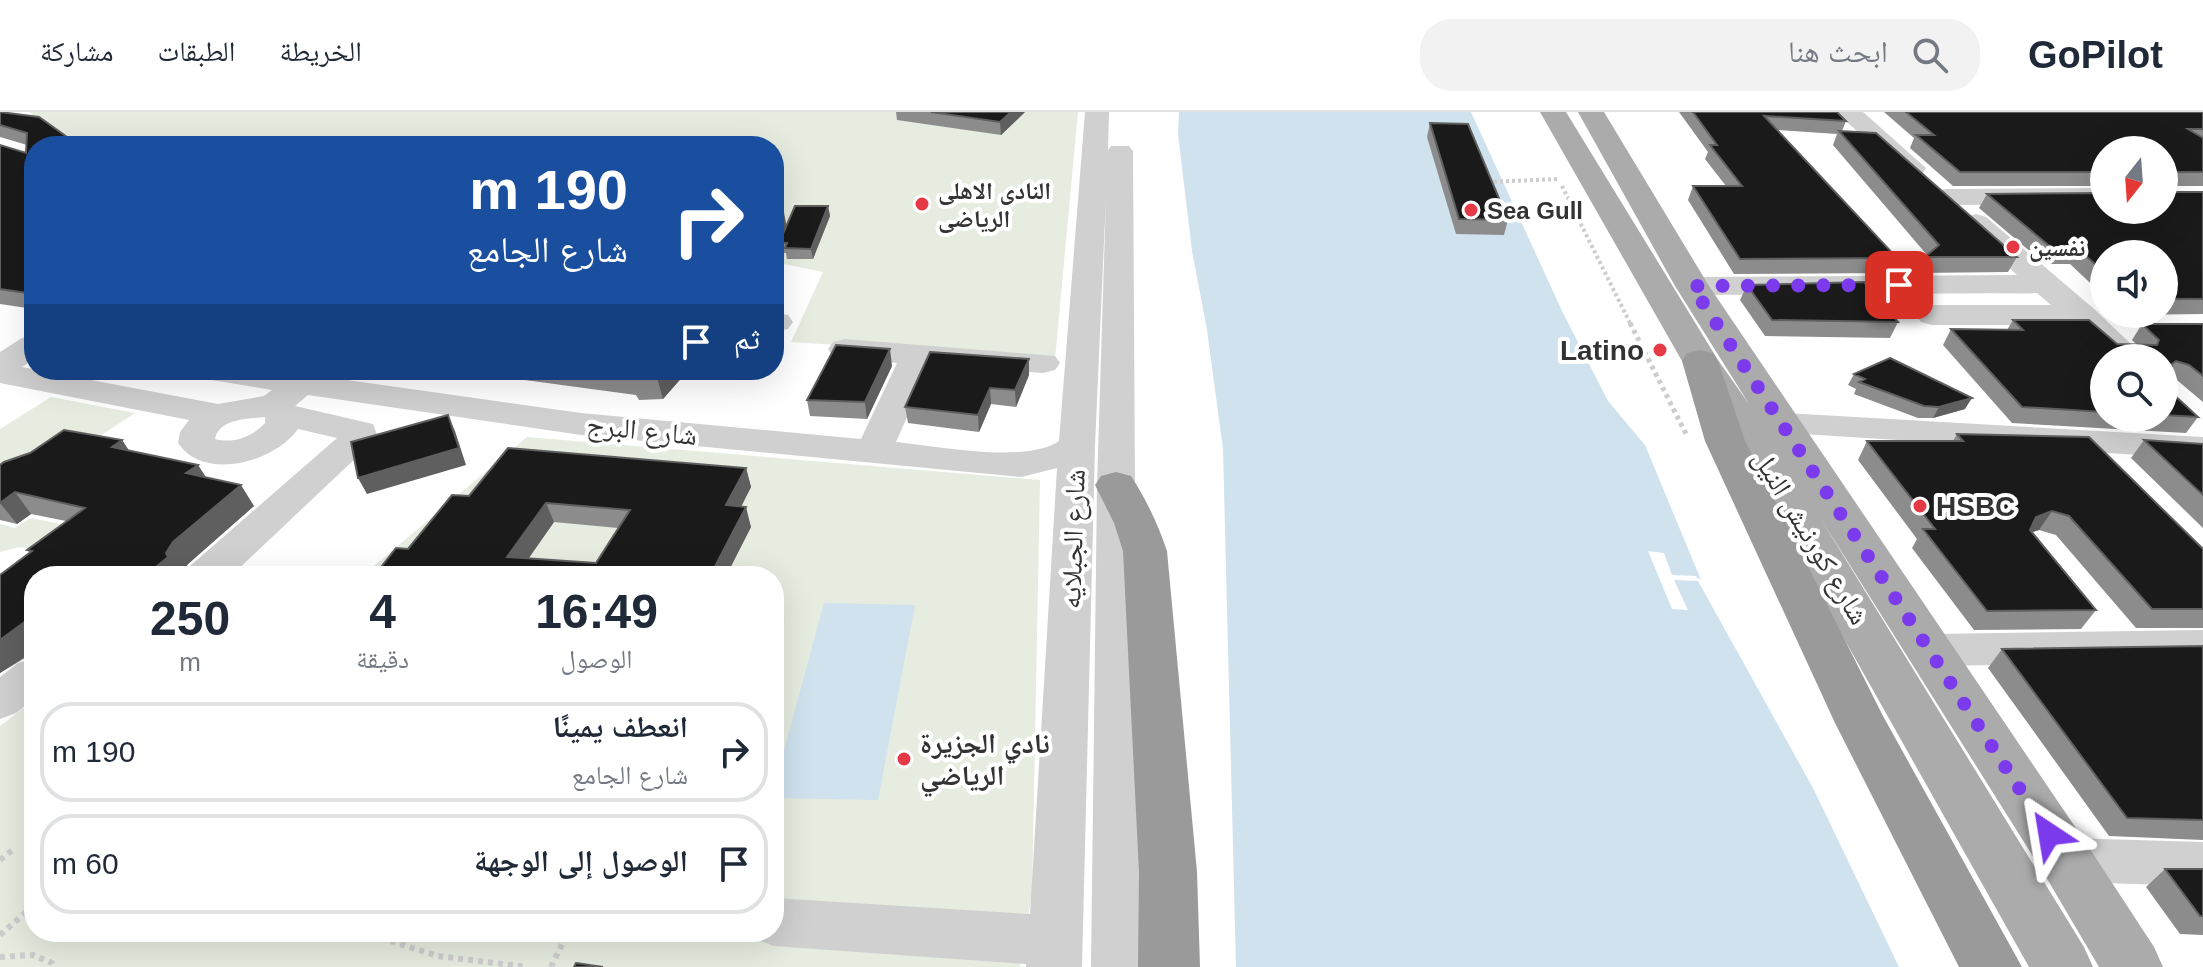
<!DOCTYPE html>
<html lang="ar">
<meta charset="utf-8">
<style>
:root{--surface:#fff;--page:#f2f2f3;--text:#1f2937;--muted:#747a83;--line:#e0e1e3}
body{margin:0;font-family:Helvetica,"Noto Naskh Arabic",sans-serif;background:var(--page);color:var(--text);direction:rtl;height:100vh;display:flex;flex-direction:column;font-size:30px;white-space:nowrap}
*{box-sizing:border-box;margin:0}
p{font-size:26px;color:var(--muted)}
.icon{flex:none;width:44px;height:44px;fill:none;stroke:currentColor;stroke-width:2;stroke-linecap:round;stroke-linejoin:round}
.map{position:relative;flex:1;overflow:hidden;direction:ltr}
.side{position:absolute;left:24px;top:454px;width:760px;height:376px;display:flex;flex-direction:column;background:var(--surface);border-radius:32px;box-shadow:0 8px 32px #0002;direction:rtl}
.side>*{flex:none}
.banner{position:absolute;left:24px;top:24px;width:760px;height:244px;border-radius:32px;box-shadow:0 8px 32px #0002;direction:rtl;background:#1a4fa0;color:#fff;overflow:hidden}
.needle{width:52px;rotate:197deg}
.fabs{position:absolute;left:2090px;top:24px;display:grid;gap:16px}
.fabs a{display:grid;place-items:center;width:88px;height:88px;border-radius:50%;background:var(--surface);box-shadow:0 8px 32px #0002;font-size:40px}
.pin{position:absolute;display:grid;place-items:center;width:68px;height:68px;color:#fff;margin:-34px;border-radius:16px;box-shadow:0 4px 12px #0006}
.me{position:absolute;width:88px;margin:-44px;rotate:327deg;stroke-linejoin:round;filter:drop-shadow(0 0 6px #0008)}
.turn{display:flex;align-items:center;gap:28px;height:168px;padding:0 24px;font-size:36px}
.turn .icon{width:104px;height:104px;stroke-width:2.5}
.turn b{display:block;font-size:56px;line-height:68px}
.then{display:flex;align-items:center;height:76px;padding:0 24px;background:#0003;gap:16px;font-size:30px}
.eta{display:flex;justify-content:space-evenly;align-items:center;height:136px;text-align:center}
.eta b{font-size:48px;font-weight:800;line-height:56px}
ul{padding:0;list-style:none}
li{display:flex;align-items:center;gap:24px;height:100px;margin:0 16px 12px;padding:0 8px;border:4px solid var(--line);border-radius:32px}
li div{flex:1}
li b{display:block;font-size:30px}
li em{font-style:normal}
header{display:flex;align-items:center;gap:48px;box-sizing:border-box;height:112px;padding:0 40px;background:var(--surface);border-bottom:2px solid var(--line)}
header strong{font-size:38px}
nav{display:flex;gap:44px;margin-inline-start:auto;font-size:28px}
.search{width:560px;height:72px;background:var(--page);display:flex;align-items:center;gap:20px;box-sizing:border-box;padding:0 28px;border-radius:32px;color:var(--muted);font-size:30px}
.map>svg:first-child{display:block}
.green{fill:#e6ecdf}
.water{fill:#cfe2ee}
.pier{fill:#fff}
.lines{fill:none;stroke-linecap:round;stroke-linejoin:round}
.path-far2{stroke:#cdcdcd;stroke-width:4;stroke-dasharray:3 3;stroke-linecap:butt}
.path-far1{stroke:#cdcdcd;stroke-width:5;stroke-dasharray:4 4;stroke-linecap:butt}
.path{stroke:#cdcdcd;stroke-width:6;stroke-dasharray:5 5;stroke-linecap:butt}
.minor{fill:#d0d0d0;fill-rule:evenodd}
.major{fill:#ababab;fill-rule:evenodd}
.highway{fill:#9a9a9a;fill-rule:evenodd}
.wall{fill:#8c8c8c;fill-rule:evenodd}
.shaded-wall{fill:#5f5f5f}
.building{fill:#1a1a1a;stroke:#5f5f5f;stroke-width:2;fill-rule:evenodd}
.route{stroke:#7c3aed;stroke-width:14;stroke-dasharray:0 25.2}
.poi-dot{fill:#e63946;stroke:#fff;stroke-width:3}
.labels{text-anchor:middle;dominant-baseline:central;stroke-width:8;stroke-linejoin:round;paint-order:stroke}
.far-poi-label{font-size:24px;font-weight:bold;fill:#333;stroke:#fff;text-anchor:start}
.poi-label{font-size:28px;font-weight:bold;fill:#333;stroke:#fff;text-anchor:start}
.street-label{font-size:28px;fill:#333;stroke:#fff}
</style>
<header>
<strong>GoPilot</strong>
<div class="search"><svg class="icon" aria-label="search" viewBox="0 0 24 24"><circle cx="10" cy="10" r="6"/><path d="M15 15l6 6"/></svg>ابحث هنا</div>
<nav><a>الخريطة</a><a>الطبقات</a><a>مشاركة</a></nav>
</header>
<div class="map">
<svg width="2203" height="855" viewBox="0 0 2203 855">
<rect width="100%" height="100%" fill="#fff"/>
<path class="green" d="M29 0H1078L1055 247 791 230 823 160 774 150V34H72Z
M51 285 135 301 97 326 0 379V317Z
M527 325 1040 368 1032 781 1020 855H0V614L34 588V820H774V464H362Z
M31 406 94 419 40 438 19 435 0 440V412L15 416Z"/>
<path class="water" d="M1179 0H1471L1562 199 1608 289 1645 333 1701 468 1697 465 1698 469 1813 676 1899 855H1236L1223 337 1207 218 1192 139 1178 22Z
M824 491 915 493 878 688 774 686V675Z"/>
<path class="pier" d="M1648 439 1664 441 1672 463 1696 464 1698 469 1674 468 1688 498 1672 497Z"/>
<g class="lines">
<path class="path-far2" d="M1488 70 1559 67
M1562 74 1631 213"/>
<path class="path-far1" d="M1630 211 1686 322"/>
<path class="path" d="M0 748 15 736
M362 820 438 844 527 855
M0 823 34 793
M0 845 33 843 52 851 54 855
M551 855 568 820"/>
<path class="minor" d="M1085 0H1109L1108 38 1111 34H1129L1133 39 1135 373 1147 855H1091L1097 373 1106 85 1095 333 1082 855H1026V852L774 834 755 827 752 820H774V786L1030 802 1057 356 1021 365 581 323 308 283 295 294 373 312 378 325 231 464H184L190 454 337 326 298 317C275 350 204 370 178 331L180 320 189 308 0 271V240L22 226 34 223V247L22 255 218 292 264 284 272 278 193 265 188 258H276L581 301 861 327 897 251 833 244 828 237 833 230 845 227 1055 244 1060 251 1055 258 1043 261 930 253 896 330C937 334 1026 352 1059 329ZM265 305V311C252 325 233 332 215 327 219 307 247 307 265 305Z
M1836 0H1863L1926 56 1922 62H1904Z
M2104 76V92L1946 93 1936 91 1932 85 1936 79 1946 77Z
M1976 102 1986 105 2093 196 2146 246H2109L2072 213H1932L1921 210 1916 203 1921 196 1932 193H2051L2037 181 1692 183 1681 181 1677 174 1681 167 1692 165 2017 163 1962 111 1966 105Z
M774 200 788 203 793 210 788 217 774 220Z
M1785 301 2203 325V347L1772 320 1767 312 1772 304Z
M2203 518V550L1930 554 1914 549 1908 538 1914 527 1930 522Z
M34 546V587L16 601 0 607V565L18 551Z
M2066 726 2203 730V774L2066 770 2048 764 2040 748 2048 732Z"/>
<path class="major" d="M1540 0H1566L1718 248 1749 292 1675 174 1578 0H1604L1709 174 2086 731 2154 835 2163 855H2099L2046 765 1819 404 2084 835 2093 855H2029L1722 310 1682 249Z"/>
<path class="highway" d="M1700 238 1713 241 1718 249 1745 329 1883 604 2022 855H1959L1835 611 1705 329 1682 249 1687 241Z
M1116 360 1131 364C1146 387 1158 412 1167 439L1197 760 1200 855H1138L1139 760 1123 439 1114 411 1095 373 1101 364Z"/>
</g>
<path class="wall" d="M0 0 39 5 34 34V197L0 192V33L26 41 27 33 0 25Z
M896 0H1025L1001 23 897 8Z
M1679 0H1837L1846 9 1842 19 2017 145 2008 160 1917 161 1927 143 1833 33 1837 22 1777 18 1897 146 1890 161 1734 162 1688 88 1693 74H1726L1705 47 1708 40Z
M1884 0H2203V74H2171V80H2203V202L2124 203 2123 202H2164V142H2104V184L2070 152H2045L1979 96 1987 82 2164 98 2104 38V74H1953L1910 36 1914 26Z
M1430 11 1508 108 1504 123 1456 122 1427 25Z
M828 94 830 104 813 147H787L786 141H781L779 131 786 114Z
M1747 173 1898 210 1890 226 1765 224 1740 188Z
M2013 208 2117 232 2137 233 2132 228 2142 212H2203V290L2178 269 2172 267V281L2198 305 2186 321 2012 311 1943 233 1951 217 2007 218ZM2104 246H2164V306H2104Z
M1029 247V263L1016 295 991 292 979 320 908 311 905 295Z
M892 254 867 307 810 304 807 288Z
M414 258H717L709 266 685 262 663 287 639 288 636 283 459 259 418 266Z
M1854 262 1965 297 1933 306H1918L1854 282 1856 277 1848 273Z
M1957 322 2203 437V516H2136L2056 423 2039 418 2032 420 2096 498 2081 517 1974 518 1912 436 1917 427 1858 348 1867 329H1953Z
M122 328 129 339 198 353 206 365 254 394 188 452 181 462 34 464 25 546 0 561V463L30 441 27 438 66 409 31 402 17 412 0 408V353Z
M2144 328 2203 332V416L2131 346Z
M746 356 751 375 741 394 751 415 726 464H374L408 437 469 384ZM554 410 618 416 596 451 529 446Z
M2203 534V728L2109 724 1988 556 2002 537Z
M2165 757H2203V823L2180 822 2146 775Z"/>
<path class="shaded-wall" d="M1011 0H1025L1001 23 1000 10Z
M780 78 787 117 774 120V96Z
M828 94 830 104 813 147 811 137Z
M890 237 892 254 867 307 865 290Z
M1029 247V263L1016 295 1015 278Z
M414 258H459V259L418 266Z
M659 258H684L685 262 663 287 656 262Z
M707 258H717L709 266Z
M990 276 991 292 979 320 978 303Z
M1972 286 1965 297 1933 306 1939 295Z
M448 303 455 319 466 353 367 382 358 366Z
M122 328 136 349 112 335Z
M198 353 211 374 186 361Z
M746 356 751 375 732 413 726 393Z
M241 373 254 394 188 452 181 462 182 464H145L166 441 173 430Z
M15 380 31 402 17 412 0 391Z
M546 391 554 410 516 464 507 445Z
M746 395 751 415 726 464H710Z
M2052 399 2039 418 2023 423 2036 405Z
M34 503V539L0 561V528Z"/>
<path class="building" d="M0 0 39 5 67 25 75 34H34V182L0 177V33L26 41 27 21 0 13Z
M931 0H1011L1000 10Z
M1693 0H1837L1846 9 1764 4 1897 146 1740 147 1693 74H1742L1710 33H1717Z
M1906 0H2203V17H2188L2203 26V60H2171V80H2203V187H2164V142H2104V160L2078 137H2053L1987 82 2104 81V98H2164V38H2104V60H1960L1916 23H1934Z
M1430 11 1468 12 1508 108 1459 107Z
M1839 19 1876 21 2017 145H1925L1939 133Z
M780 78 783 94 774 96V79Z
M795 94H828L811 137 785 136 787 131H779Z
M1864 170 1898 210 1772 208 1747 173Z
M2013 208H2089L2117 232 2157 233 2159 228 2142 212H2203V264L2189 253 2176 249 2172 252V281L2198 305 2164 303V246H2104V300L2022 295 1951 217 2023 218Z
M836 233 890 237 865 290 807 288Z
M930 240 1029 247 1015 278 990 276 978 303 905 295Z
M1890 246 1972 286 1939 295 1924 294 1859 270 1865 267 1854 262Z
M627 258H659L656 262 631 263Z
M448 303 459 336 358 366 351 330Z
M64 318 122 328 112 335 198 353 186 361 241 373 173 430 166 441 168 445 145 464H34V503L0 528V463L32 439 27 438 85 396 15 380 0 391V353L4 350 30 341Z
M1957 322 2089 325 2203 437V497H2152L2069 404 2052 399 2036 405 2030 418 2096 498 1987 499 1923 417H1935L1867 329H1963Z
M2144 328 2203 332V383Z
M508 336 746 356 726 393 746 395 710 464H374L396 436 408 437 452 383 469 384ZM546 391 630 398 596 451 507 445Z
M2203 534V708L2127 706 2002 537Z
M2165 757H2203V804H2200Z
M576 851 603 855H574Z"/>
<g class="lines">
<path class="route" d="M1899 173 1692 174 2049 722"/>
</g>
<g class="poi-dot">
<circle cx="922" cy="92" r="8"/>
<circle cx="1471" cy="98" r="8"/>
<circle cx="2013" cy="135" r="8"/>
<circle cx="1660" cy="238" r="8"/>
<circle cx="1920" cy="394" r="8"/>
<circle cx="904" cy="647" r="8"/>
</g>
<g class="labels">
<g class="far-poi-label">
<text x="938" y="78">النادى الاهلى<tspan x="938" dy="28">الرياضى</tspan></text>
<text x="1487" y="98">Sea Gull</text>
<text x="2029" y="135">نفسين</text>
</g>
<g class="poi-label">
<text x="1644" y="238" text-anchor="end">Latino</text>
<text x="1936" y="394">HSBC</text>
<text x="920" y="631">نادي الجزيرة<tspan x="920" dy="32">الرياضي</tspan></text>
</g>
<g class="street-label">
<text transform="translate(642 318) rotate(6)">شارع البرج</text>
<text transform="translate(1811 425) rotate(59)">شارع كورنيش النيل</text>
<text transform="translate(1073 427) rotate(-88)">شارع الجبلايه</text>
</g>
</g>
</svg>
<div class="fabs">
<a><svg class="needle" viewBox="-14 -14 28 28"><path d="M0-13l5 13h-10z" fill="#e53935"/><path d="M0 13l5-13h-10z" fill="#747a83"/></svg></a>
<a><svg class="icon" aria-label="sound" viewBox="0 0 24 24"><path d="M4 9h4l5-4v14l-5-4H4zM17 9q2 3 0 6"/></svg></a>
<a><svg class="icon" aria-label="search" viewBox="0 0 24 24"><circle cx="10" cy="10" r="6"/><path d="M15 15l6 6"/></svg></a>
</div>
<div class="pin" style="left:1899px;top:173px;background:#d93025"><svg class="icon" aria-label="arrive" viewBox="0 0 24 24"><path d="M6 21V4h12l-3 4 3 4H6"/></svg></div>
<svg class="me" style="left:2049px;top:722px" viewBox="-20 -20 40 40"><path d="M0-17L14 15 0 8-14 15z" fill="#7c3aed" stroke="#fff" stroke-width="4"/></svg>
<div class="banner">
<div class="turn"><svg class="icon" aria-label="right" viewBox="0 0 24 24"><path d="M7 20v-9h11M14 6l5 5-5 5"/></svg><div><b>190 m</b>شارع الجامع</div></div>
<div class="then">ثم<svg class="icon" aria-label="arrive" viewBox="0 0 24 24"><path d="M6 21V4h12l-3 4 3 4H6"/></svg></div>
</div>
<section class="side">
<div class="eta">
<div><b>16:49</b><p>الوصول</p></div>
<div><b>4</b><p>دقيقة</p></div>
<div><b>250</b><p>m</p></div>
</div>
<ul>
<li><svg class="icon" aria-label="right" viewBox="0 0 24 24"><path d="M7 20v-9h11M14 6l5 5-5 5"/></svg><div><b>انعطف يمينًا</b><p>شارع الجامع</p></div><em>190 m</em></li>
<li><svg class="icon" aria-label="arrive" viewBox="0 0 24 24"><path d="M6 21V4h12l-3 4 3 4H6"/></svg><div><b>الوصول إلى الوجهة</b></div><em>60 m</em></li>
</ul>
</section>
</div>
